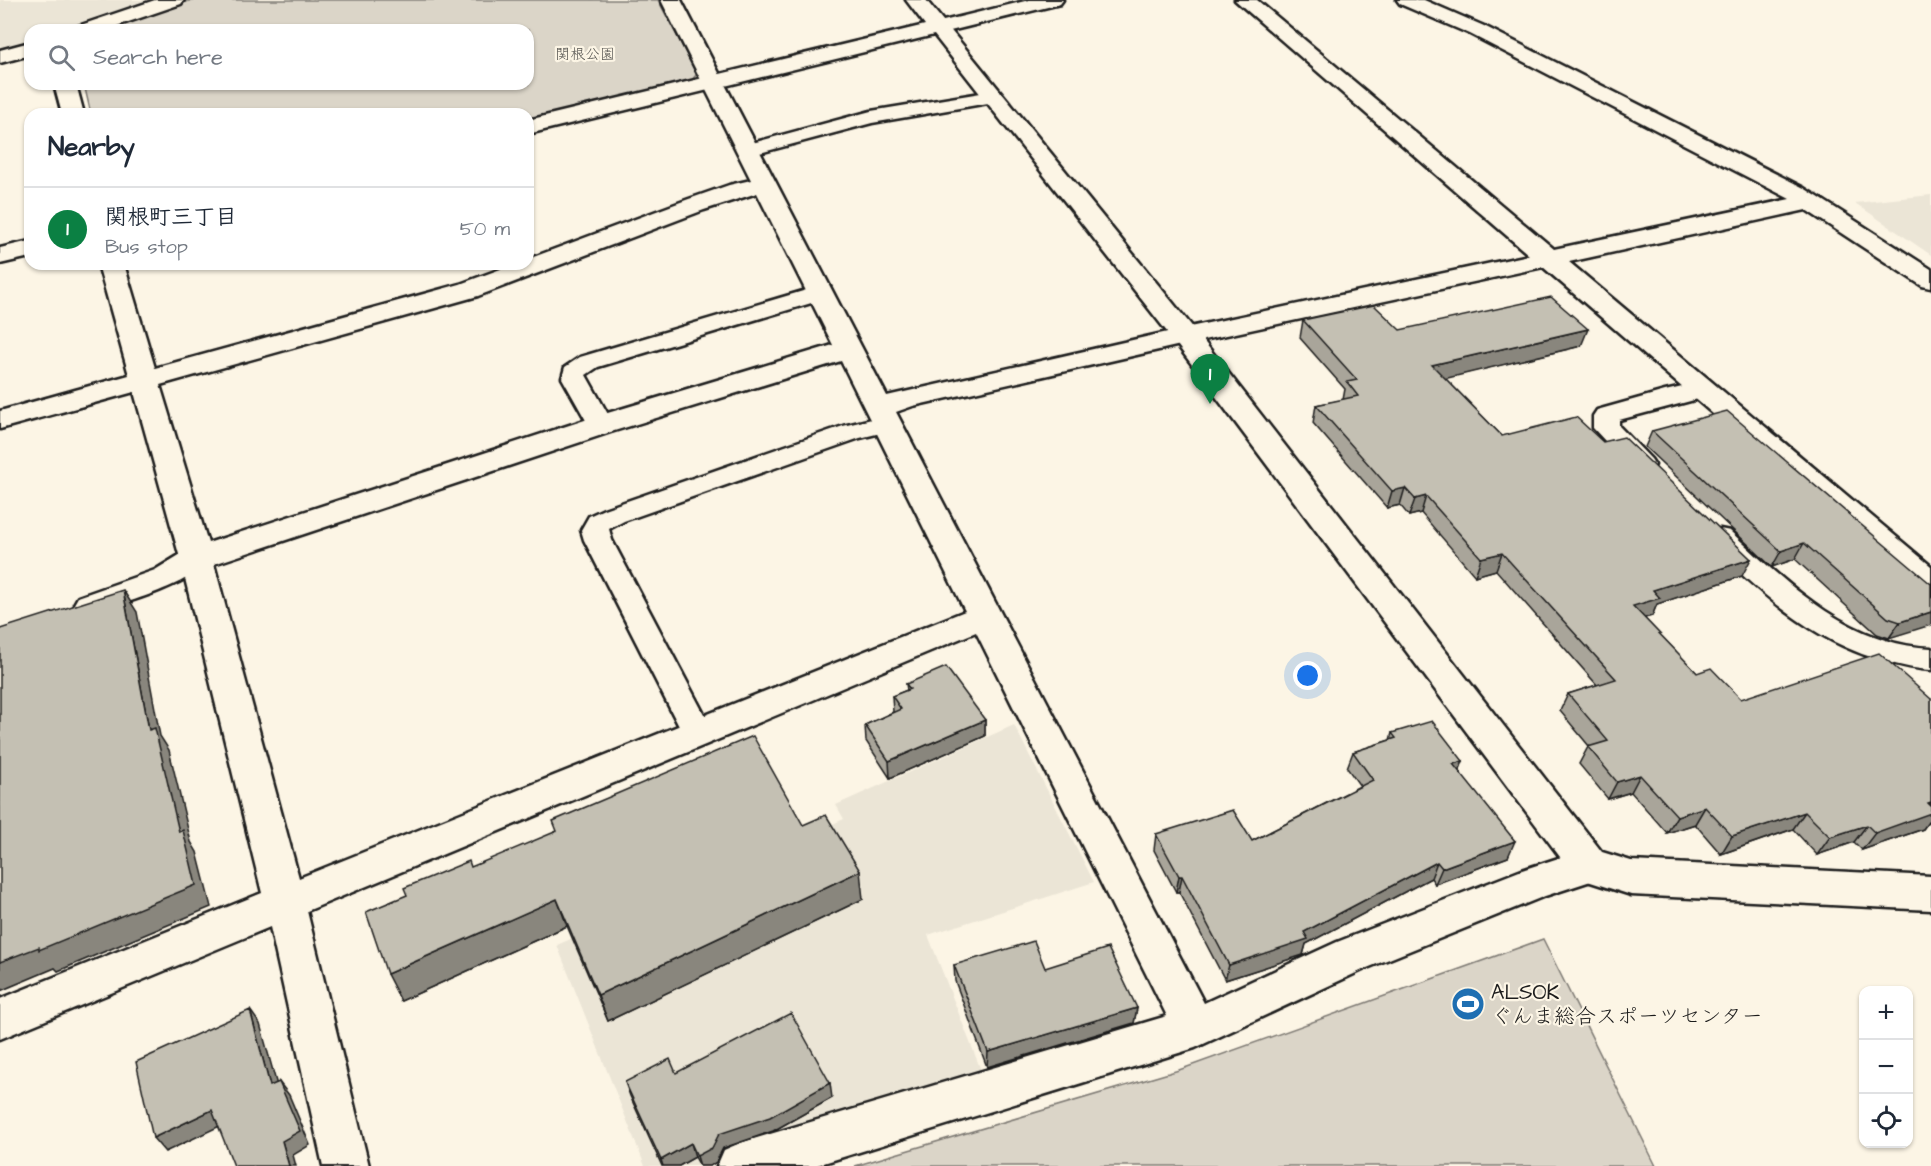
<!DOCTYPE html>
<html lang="en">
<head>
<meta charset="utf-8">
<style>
	body { margin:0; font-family:"Architects Daughter","Klee One",sans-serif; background:#f2f2f3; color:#1f2937 }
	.controls { position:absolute; right:18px; bottom:18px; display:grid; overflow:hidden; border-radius:12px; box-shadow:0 2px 4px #0004 }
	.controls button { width:54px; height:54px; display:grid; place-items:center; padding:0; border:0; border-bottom:2px solid #e0e1e3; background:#fff; color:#1f2937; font:30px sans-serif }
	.you { position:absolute; left:1308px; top:676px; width:21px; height:21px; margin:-15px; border:4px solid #fff; border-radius:50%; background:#1a73e8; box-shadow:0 0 0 9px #1a73e833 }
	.badge { display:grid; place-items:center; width:39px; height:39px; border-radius:50%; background:#0b8043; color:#fff; font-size:20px; font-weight:700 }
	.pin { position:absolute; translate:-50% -50px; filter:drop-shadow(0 2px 3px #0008) }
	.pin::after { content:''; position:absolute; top:32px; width:21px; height:18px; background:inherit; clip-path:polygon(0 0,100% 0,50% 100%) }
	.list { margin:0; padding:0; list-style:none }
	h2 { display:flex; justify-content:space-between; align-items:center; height:78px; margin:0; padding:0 24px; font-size:26px }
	h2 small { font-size:20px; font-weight:400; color:#747a83 }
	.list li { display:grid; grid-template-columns:39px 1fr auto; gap:18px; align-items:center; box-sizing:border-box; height:84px; padding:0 24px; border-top:2px solid #e0e1e3 }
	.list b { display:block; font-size:22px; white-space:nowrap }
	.list p { margin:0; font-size:20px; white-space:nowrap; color:#747a83 }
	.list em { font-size:20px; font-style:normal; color:#747a83 }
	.icon { flex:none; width:33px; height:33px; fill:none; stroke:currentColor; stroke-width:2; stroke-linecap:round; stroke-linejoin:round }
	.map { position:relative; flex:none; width:1931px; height:1166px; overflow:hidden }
	.search { position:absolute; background:#fff; box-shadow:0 2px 4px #0004; left:24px; top:24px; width:510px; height:66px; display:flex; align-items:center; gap:15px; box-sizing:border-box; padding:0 21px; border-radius:18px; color:#747a83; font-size:22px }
	.panel { position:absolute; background:#fff; box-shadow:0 2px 4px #0004; left:24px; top:108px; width:510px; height:162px; border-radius:18px }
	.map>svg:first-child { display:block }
	.built { fill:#ebe5d6 }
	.green { fill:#dbd5c8; stroke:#7c7872; stroke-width:1.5 }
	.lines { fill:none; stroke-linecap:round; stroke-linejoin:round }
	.lane-casing { stroke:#1c1c1c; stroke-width:5 }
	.street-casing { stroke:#1c1c1c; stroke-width:5 }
	.secondary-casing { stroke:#1c1c1c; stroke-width:5 }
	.lane { fill:#fcf5e5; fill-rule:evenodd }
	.street { fill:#fcf5e5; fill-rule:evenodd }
	.secondary { fill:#fcf5e5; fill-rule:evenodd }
	.wall { fill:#a9a59a; stroke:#1c1c1c; stroke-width:1.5 }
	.shaded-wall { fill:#89867d; stroke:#1c1c1c; stroke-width:1.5 }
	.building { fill:#c4c0b3; stroke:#1c1c1c; stroke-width:1.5 }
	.labels { text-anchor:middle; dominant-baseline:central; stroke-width:4.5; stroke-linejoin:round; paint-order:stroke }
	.far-park-label { font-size:15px; fill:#555450; stroke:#fcf5e5 }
	.near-poi-label { font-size:21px; fill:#1c1c1c; stroke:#fcf5e5; text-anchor:start }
</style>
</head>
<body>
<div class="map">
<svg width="1931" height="1166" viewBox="0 0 1931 1166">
	<rect width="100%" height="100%" fill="#fcf5e5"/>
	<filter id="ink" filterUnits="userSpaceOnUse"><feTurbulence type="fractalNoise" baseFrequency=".0167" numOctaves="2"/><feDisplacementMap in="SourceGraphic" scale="12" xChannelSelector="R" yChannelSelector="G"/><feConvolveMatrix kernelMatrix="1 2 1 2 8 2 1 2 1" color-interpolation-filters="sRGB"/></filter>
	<g filter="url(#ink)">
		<!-- built -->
		<g class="built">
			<path d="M0 0H149L58 30H30V39L0 48Z"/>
			<path d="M1931 195V255L1855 203Z"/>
			<path d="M1014 725 1094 882 928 935 986 1083 722 1166H645L557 945 844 819 836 805Z"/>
		</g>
		<!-- green -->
		<g class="green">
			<path d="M192 0H658L697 74 690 82 528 122V114H91L84 84H528V30H104Z"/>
			<path d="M1543 939 1656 1166H855L1179 1070Z"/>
		</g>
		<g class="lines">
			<!-- lane casing -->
			<g class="lane-casing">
				<g id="lane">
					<path d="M993 91 1000 93 1002 97 1000 101 872 123 748 156 741 154 738 150 741 146 871 111Z"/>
					<path d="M820 286 828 288 831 293 828 298 598 367 586 375 614 425 610 431 601 433 592 431 562 378 565 367 580 357Z"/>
					<path d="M1704 382 1713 385 1716 390 1713 395 1619 420V426L1651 459 1655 465 1651 471 1642 473 1633 471 1593 428V416L1597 410 1665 391Z"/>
					<path d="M888 415 897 417 901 423 897 429 860 438 624 521 609 529 612 540 714 733 709 742 698 745 687 742 584 540 581 530 589 516 604 509 843 426Z"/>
					<path d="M1720 529 1730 531C1786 583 1849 645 1931 648V670C1912 669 1895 664 1877 659 1809 638 1761 593 1710 545L1706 538 1710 531Z"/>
					<path d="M196 548 206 551 210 558C194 585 118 605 88 614L78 611 74 604 78 597 155 570 186 551Z"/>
				</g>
			</g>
			<!-- street casing -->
			<g class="street-casing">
				<g id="street">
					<path d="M155 0H184L181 4 105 30H75L78 26Z"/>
					<path d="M661 0H681L887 396 1185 328 1529 255 1235 0H1257L1554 249 1790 199 1470 34 1400 4 1397 0H1424L1484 26 1804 188 1931 269V288L1922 286 1806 210 1569 262 1931 566V596L1919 592 1543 267 1185 344 913 406 896 412 1204 1003 1337 942 1522 870 1589 848 1603 853 1609 865 1603 877 1545 896 1367 968 1195 1048 814 1166H717L724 1150 740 1143 1167 1016 976 632 307 911 369 1166H323L270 927 0 1039V999L262 893 180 558 134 392 0 429V411L129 375 98 264H124L155 368 460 284 514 264H528V259L686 200 729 185 751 180ZM757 193 833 345 591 418 208 543 160 385 478 296 704 210ZM841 361 965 611 299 878 214 564 611 432Z"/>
					<path d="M1029 0H1063L1060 4 938 34 931 32 928 28 931 24Z"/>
					<path d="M30 42V55L0 63V50Z"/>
					<path d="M54 84H76L84 114H62Z"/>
				</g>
			</g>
			<!-- secondary casing -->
			<g class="secondary-casing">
				<g id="secondary">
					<path d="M906 0H926L1195 330 1602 852 1631 861 1931 876V910L1631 895 1575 877 1175 342 934 35 528 134V120L925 25Z"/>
					<path d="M30 241V257L0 264V248Z"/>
				</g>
			</g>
			<!-- lane -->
			<use href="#lane" class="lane"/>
			<!-- street -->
			<use href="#street" class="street"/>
			<!-- secondary -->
			<use href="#secondary" class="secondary"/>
		</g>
		<!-- wall -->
		<g class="wall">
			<path d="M1303 320 1400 330 1581 346 1445 378 1502 436 1742 576 1657 604 1652 616 1644 618 1697 673 1741 699H1931V818L1923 829 1862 850 1854 842 1817 855 1793 829 1721 854 1695 824 1667 833 1631 792 1608 799 1579 764 1588 747 1589 746 1560 711 1568 694 1597 685 1496 570 1475 576 1421 513 1409 516 1400 505 1387 508 1313 423 1316 405 1343 400 1345 389 1300 338Z"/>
			<path d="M1652 431 1931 584 1889 638 1877 634 1795 559 1772 567 1645 447Z"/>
			<path d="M906 684 985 720V736L890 778 866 741 865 725 893 712 892 696 907 690Z"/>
			<path d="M1392 733 1463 761 1459 771 1508 857 1435 884 1431 878 1306 944 1303 955 1225 980 1179 892H1176L1154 850 1156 834 1252 841 1360 786 1347 768 1353 752 1390 740Z"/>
			<path d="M803 825 863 899 608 1021 567 926 401 1001 471 867Z"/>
			<path d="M954 965 1045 968 1137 1008 1134 1023 987 1067 955 981Z"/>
			<path d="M676 1073 832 1098 773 1131 723 1148 716 1162 710 1166H700L695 1157 679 1166H662L630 1096 625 1082Z"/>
		</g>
		<!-- shaded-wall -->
		<g class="shaded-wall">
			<path d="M1588 329 1581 346 1427 383 1432 365Z"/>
			<path d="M1405 488 1400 505 1387 508 1392 491Z"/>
			<path d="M1426 496 1421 513 1409 516 1415 499Z"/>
			<path d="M1804 543 1795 559 1772 567 1781 551Z"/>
			<path d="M1502 553 1496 570 1475 576 1481 558Z"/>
			<path d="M1751 559 1742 576 1657 604 1652 616 1624 624 1633 606 1653 590Z"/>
			<path d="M123 590 137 612 160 736 169 750 191 842 197 852 211 907 58 971 55 968 0 991V962L179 832 149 730Z"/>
			<path d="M1931 612V625L1889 638 1900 622Z"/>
			<path d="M985 720V736L890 778 889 761Z"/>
			<path d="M1463 761 1457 777 1453 764Z"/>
			<path d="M1640 775 1631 792 1608 799 1617 782Z"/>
			<path d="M1931 802V818L1923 829 1862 850 1875 833Z"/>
			<path d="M1705 807 1695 824 1667 833 1677 816Z"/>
			<path d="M1805 812 1793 829 1721 854 1732 836Z"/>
			<path d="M1867 825 1854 842 1817 855 1830 837Z"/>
			<path d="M1515 841 1508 857 1435 884 1442 868Z"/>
			<path d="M1437 862 1431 878 1306 944 1303 955 1225 980 1229 965 1304 932Z"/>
			<path d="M860 871 863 899 608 1021 598 995Z"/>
			<path d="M1179 876H1182L1179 892H1176Z"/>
			<path d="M557 899 567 926 401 1001 387 974Z"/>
			<path d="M1137 1008 1134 1023 987 1067 988 1052Z"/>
			<path d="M250 1010 260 1024 281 1100 270 1086Z"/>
			<path d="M279 1082 289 1095 310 1145 293 1155 296 1166H289L282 1141Z"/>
			<path d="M830 1083 832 1098 773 1131 723 1148 716 1162 710 1166H700L697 1156 719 1134Z"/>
			<path d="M212 1110 224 1124 165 1152 153 1138Z"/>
			<path d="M691 1143 695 1157 679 1166H663L661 1160Z"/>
		</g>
		<!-- building -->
		<g class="building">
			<path d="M1551 297 1588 329 1432 365 1502 436 1576 417 1603 442 1624 437 1751 559 1653 590 1660 598 1633 606 1697 673 1711 668 1741 699 1879 653 1931 699V802L1928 803 1931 806V813L1875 833 1867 825 1830 837 1805 812 1732 836 1705 807 1677 816 1640 775 1617 782 1588 747 1608 741 1568 694 1616 679 1502 553 1481 558 1426 496 1415 499 1405 488 1392 491 1316 405 1358 396 1347 382 1357 380 1303 320 1374 305 1400 330Z"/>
			<path d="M1727 411 1931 584V612L1900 622 1888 618 1804 543 1781 551 1652 431Z"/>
			<path d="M123 590 149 730 155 728 179 832 183 830 196 885 39 950V947L0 962V629Z"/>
			<path d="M946 667 985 720 889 761 865 725 901 709 892 696 910 689 906 684Z"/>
			<path d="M1432 721 1463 761 1453 764 1515 841 1442 868 1437 862 1304 932 1308 939 1229 965 1182 876H1179L1156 834 1233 810 1252 841 1373 780 1353 752 1396 738 1392 733Z"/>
			<path d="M753 736 803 825 826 815 860 871 598 995 557 899 387 974 366 912 407 895 404 888 469 861 471 867 557 831 553 821Z"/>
			<path d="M1034 941 1045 968 1108 948 1137 1008 988 1052 954 965Z"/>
			<path d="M250 1010 270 1086 279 1082 300 1131 282 1141 289 1166H234L212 1110 153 1138 136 1062Z"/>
			<path d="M791 1013 830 1083 770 1117 719 1134 712 1148 697 1156 691 1143 661 1160 625 1082 670 1059 676 1073Z"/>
		</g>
	</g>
	<!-- icons -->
	<defs>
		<g id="stadium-disc" transform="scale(1.725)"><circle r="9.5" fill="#1f6fb2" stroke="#fcf5e5"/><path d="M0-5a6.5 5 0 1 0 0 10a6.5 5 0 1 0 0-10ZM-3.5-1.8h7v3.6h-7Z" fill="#fff"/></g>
	</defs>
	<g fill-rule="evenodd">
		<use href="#stadium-disc" x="1468" y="1004"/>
	</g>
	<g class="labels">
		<!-- far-park labels -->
		<g class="far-park-label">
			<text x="585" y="54">関根公園</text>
		</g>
		<!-- near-poi labels -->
		<g class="near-poi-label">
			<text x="1491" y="992">ALSOK<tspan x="1491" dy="24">ぐんま総合スポーツセンター</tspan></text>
		</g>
	</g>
</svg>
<div class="controls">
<button>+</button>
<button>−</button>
<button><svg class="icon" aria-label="locate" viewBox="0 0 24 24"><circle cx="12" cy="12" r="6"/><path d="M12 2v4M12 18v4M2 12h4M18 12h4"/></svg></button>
</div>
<div class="you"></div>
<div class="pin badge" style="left:1210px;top:404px">1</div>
<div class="search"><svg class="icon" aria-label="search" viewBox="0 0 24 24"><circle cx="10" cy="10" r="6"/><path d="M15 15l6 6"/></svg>Search here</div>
<section class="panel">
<h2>Nearby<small></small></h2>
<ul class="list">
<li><span class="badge">1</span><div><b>関根町三丁目</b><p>Bus stop</p></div><em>50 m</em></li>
</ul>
</section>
</div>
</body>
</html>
